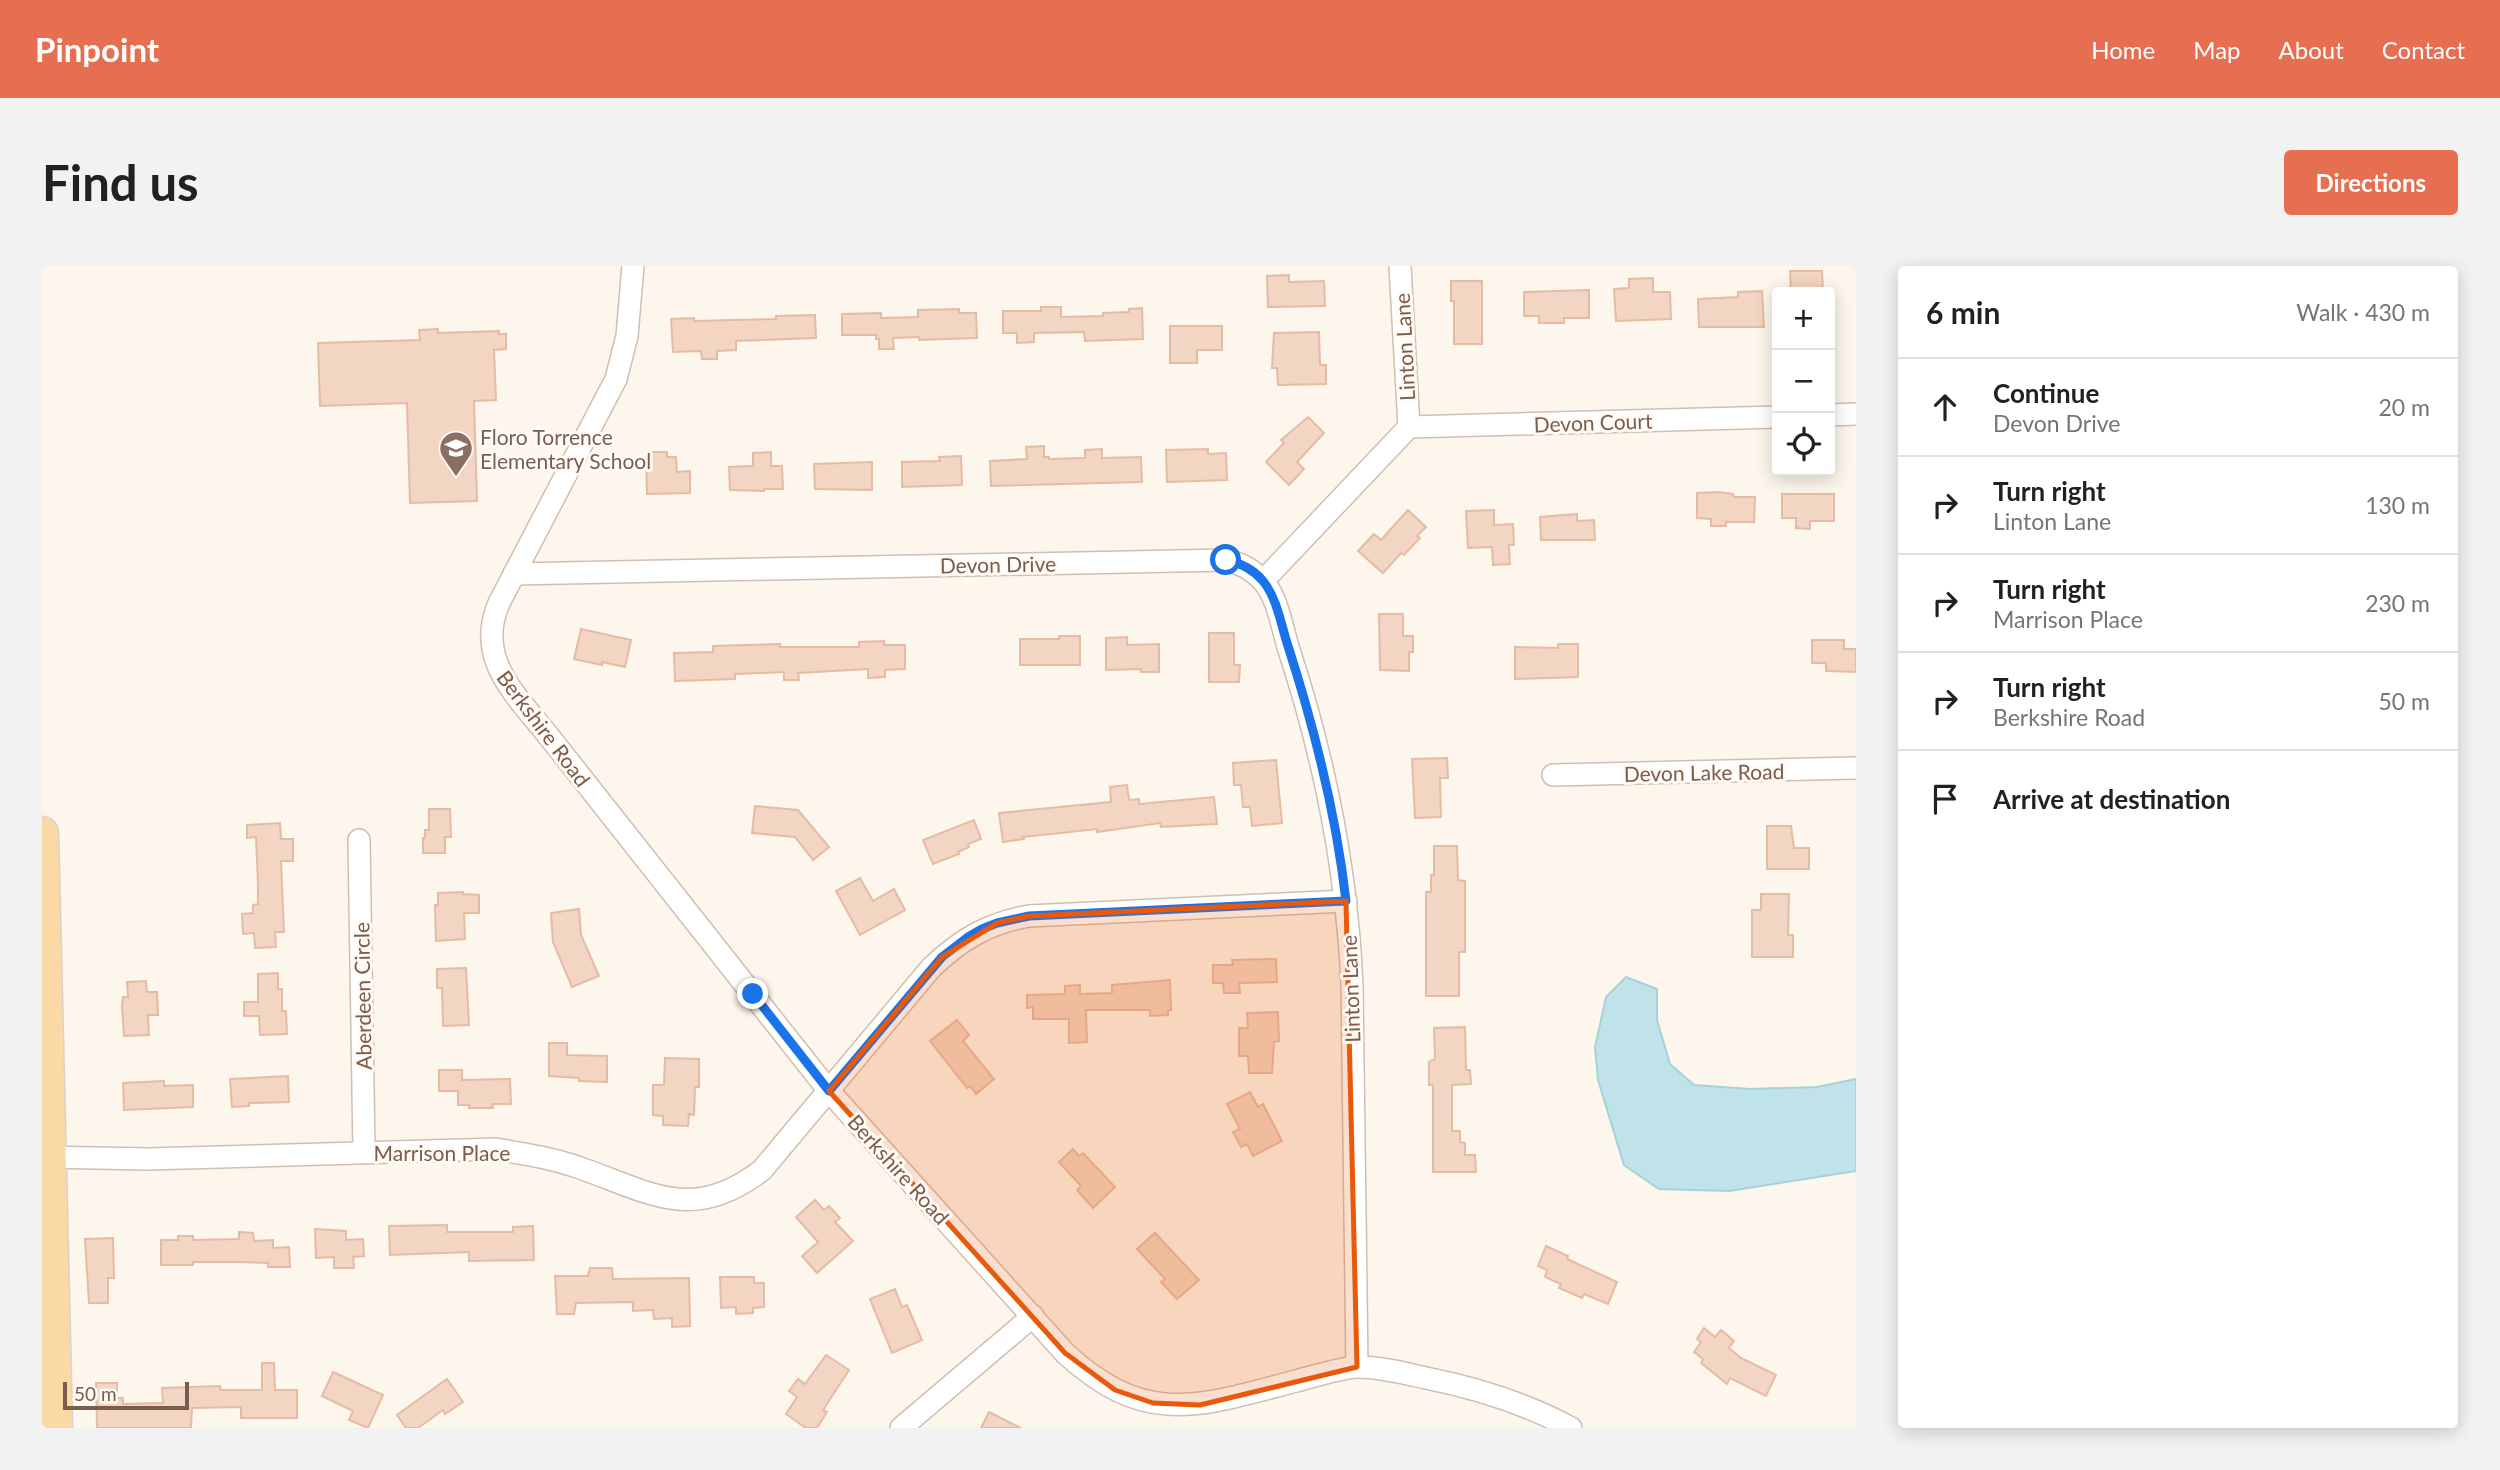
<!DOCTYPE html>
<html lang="en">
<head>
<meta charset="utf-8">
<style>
	body { margin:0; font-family:Lato,sans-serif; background:#f2f2f2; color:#202124 }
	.controls { position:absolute; right:21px; top:21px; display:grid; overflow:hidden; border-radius:7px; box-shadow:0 4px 18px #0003 }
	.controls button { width:63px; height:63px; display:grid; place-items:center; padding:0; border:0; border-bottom:2px solid #e0e0e0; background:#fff; color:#202124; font:35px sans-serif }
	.scale { position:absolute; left:21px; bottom:18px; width:126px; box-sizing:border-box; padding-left:7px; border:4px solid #7a5c4d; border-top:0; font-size:19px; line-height:24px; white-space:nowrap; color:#7a5c4d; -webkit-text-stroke:5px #fffaf3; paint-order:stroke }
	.stop { position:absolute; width:21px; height:21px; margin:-16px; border:5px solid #1a73e8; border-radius:50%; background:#fff }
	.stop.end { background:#1a73e8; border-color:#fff; box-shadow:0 2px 7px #0008 }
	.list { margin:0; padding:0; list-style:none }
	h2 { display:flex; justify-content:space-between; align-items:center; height:91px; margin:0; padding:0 28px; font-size:30px }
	h2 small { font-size:23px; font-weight:400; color:#757577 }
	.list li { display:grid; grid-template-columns:46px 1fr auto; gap:21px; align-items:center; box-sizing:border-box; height:98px; padding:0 28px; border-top:2px solid #e0e0e0 }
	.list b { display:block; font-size:26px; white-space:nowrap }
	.list p { margin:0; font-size:23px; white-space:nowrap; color:#757577 }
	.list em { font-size:23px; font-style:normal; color:#757577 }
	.icon { flex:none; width:38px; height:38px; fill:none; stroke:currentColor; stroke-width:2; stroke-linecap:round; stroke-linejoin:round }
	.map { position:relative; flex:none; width:1814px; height:1162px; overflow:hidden; border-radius:7px }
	header { display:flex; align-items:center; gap:42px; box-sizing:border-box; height:98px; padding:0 35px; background:#e76f51; color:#fff }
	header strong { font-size:33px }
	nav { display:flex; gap:38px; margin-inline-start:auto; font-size:24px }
	.intro { display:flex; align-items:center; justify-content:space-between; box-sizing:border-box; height:168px; padding:0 42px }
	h1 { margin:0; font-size:49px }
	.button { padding:18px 32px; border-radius:7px; background:#e76f51; color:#fff; font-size:24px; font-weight:700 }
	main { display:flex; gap:42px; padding:0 42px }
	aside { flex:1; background:#fff; border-radius:7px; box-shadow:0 4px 18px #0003 }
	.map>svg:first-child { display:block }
	.water { fill:#bfe3e8; stroke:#a5d3da; stroke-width:2 }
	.building { fill:#f3d5c3; stroke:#e6bba3; stroke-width:2 }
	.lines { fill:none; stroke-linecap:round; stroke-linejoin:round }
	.street-casing { stroke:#d1beb0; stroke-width:24 }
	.primary-casing { stroke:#dad1cd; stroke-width:35 }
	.street { stroke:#fff; stroke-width:21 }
	.primary { stroke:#fbd9a5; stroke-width:32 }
	.route { stroke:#1a73e8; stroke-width:9 }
	.marked { fill:#e8590c; fill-opacity:0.2; stroke:#e8590c; stroke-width:5; stroke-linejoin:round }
	.labels { text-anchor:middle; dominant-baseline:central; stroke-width:6; stroke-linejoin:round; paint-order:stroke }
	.street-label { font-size:21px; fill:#7a5c4d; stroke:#fffaf3 }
	.education-label { font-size:21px; fill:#785e54; stroke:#fffaf3; text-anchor:start }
</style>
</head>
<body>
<header>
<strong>Pinpoint</strong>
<nav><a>Home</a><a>Map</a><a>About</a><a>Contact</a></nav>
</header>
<div class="intro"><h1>Find us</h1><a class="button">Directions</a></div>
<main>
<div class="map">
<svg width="1814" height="1162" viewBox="0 0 1814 1162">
	<rect width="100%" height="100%" fill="#fdf6ec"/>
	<!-- water -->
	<path class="water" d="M1584 711 1615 723V754L1628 798 1652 819 1708 823 1775 821 1814 813V905L1687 925 1651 924 1617 923 1582 899 1556 814 1553 781 1564 731Z"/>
	<!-- building -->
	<g class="building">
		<path d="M1748 5H1780L1781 26H1749Z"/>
		<path d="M1247 9V16L1282 15 1283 40 1226 41 1225 10Z"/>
		<path d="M1611 12V26H1628L1629 53 1574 55 1572 23 1587 22V13Z"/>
		<path d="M1409 15H1440V78H1412V35H1409Z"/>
		<path d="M1547 24V52H1522V57H1497V50H1482V26Z"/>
		<path d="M1720 25 1722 61H1657L1656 33 1696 31V26Z"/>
		<path d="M999 41H1019V51L1061 50V47L1087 46V43L1100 42 1101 73 1043 75 1042 66 992 67V76L975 77V67H961V45H999Z"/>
		<path d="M917 43V47H934L935 72 877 74V71L851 72 852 83H837V73H834V69H800V48L839 47V52L876 51V44Z"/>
		<path d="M773 49 774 72 694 75V84L675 85V93H660L659 85 631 86 629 53 652 52V55L734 53V50Z"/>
		<path d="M1128 60H1180V84H1155V97H1128Z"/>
		<path d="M396 63V67L457 65V68H464V83L452 84 454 134 432 135 435 235 368 237 365 137 278 140 276 77 378 74 377 64Z"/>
		<path d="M1277 66 1278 99H1284V118L1236 119 1235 102H1230L1232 67Z"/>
		<path d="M1266 151 1282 167 1255 196 1262 203 1247 219 1224 196 1242 177 1239 174Z"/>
		<path d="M1002 180V191H1007V193L1043 192V184L1060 183V192L1099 191 1100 216 949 220 948 195 985 193 984 181Z"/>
		<path d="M1166 183V188L1184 187 1185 214 1125 216 1124 184Z"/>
		<path d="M604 186H625V191H634L635 206 648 205V227L605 228Z"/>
		<path d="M729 186V200H740L741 223H722V225L688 224 687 201 711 200V187Z"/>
		<path d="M919 190 920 219 860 221V196L898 195 897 191Z"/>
		<path d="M830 196V224L773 223 772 198Z"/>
		<path d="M1676 226 1691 228 1692 231H1713L1712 256H1684V260H1669V253L1655 252V227Z"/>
		<path d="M1740 228H1792V255H1768V263L1754 262V252H1740Z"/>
		<path d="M1366 244 1384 261 1375 270 1378 272 1362 289 1359 287 1341 307 1316 285 1332 268 1339 274Z"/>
		<path d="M1452 244V259L1471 258 1472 279H1467L1468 298 1451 299 1450 281 1426 282 1424 245Z"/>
		<path d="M1535 248V255L1552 254 1553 274H1499L1498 251Z"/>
		<path d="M1337 348H1361V370H1371V386H1367V405L1338 404Z"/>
		<path d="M539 363 589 374 583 401 560 396V399L532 393Z"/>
		<path d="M1167 367H1192V399H1198L1197 416H1167Z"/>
		<path d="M1017 370H1038V399H978V373H1017Z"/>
		<path d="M1085 371V379L1117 378V406H1099V403L1064 404V372Z"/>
		<path d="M1770 374H1802V383H1814V406L1784 405V397H1770Z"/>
		<path d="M842 375V379H863V403L843 404V411L826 412V403L756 407 757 414H742V406L693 408V413L633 415 632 387 671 386V380L738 378V381H817V376Z"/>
		<path d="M1516 378H1536V411L1473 413V381L1516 382Z"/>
		<path d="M1405 492 1406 512H1398L1399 551 1373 552 1370 493Z"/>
		<path d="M1234 494 1240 557 1210 560 1208 541H1201L1199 519H1192L1191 497Z"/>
		<path d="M1085 519 1087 534 1097 533V538L1172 531 1175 558 1119 561 1118 557 1055 566V563L981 571 982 573 961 576 957 547 1069 536 1068 521Z"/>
		<path d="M713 540 756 544 787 581 771 594 753 571 710 567Z"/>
		<path d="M387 543H408L409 571H403V587H381V572H383V564H387Z"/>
		<path d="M932 554 939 573 926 578 927 581 916 586 917 588 891 598 881 574Z"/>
		<path d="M238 557 239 573H251V595H239L242 666H233L234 681 213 682 212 667 201 668 200 648 211 647V639L216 638V618L214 571 205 572V559Z"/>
		<path d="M1725 560H1749L1752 582H1767V603H1725Z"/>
		<path d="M1392 580H1415L1416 614 1423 615V686H1417V730H1384V626H1389V609H1392Z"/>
		<path d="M818 612 831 635 852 623 863 644 818 669 794 625Z"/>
		<path d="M421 626V628L437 629V647H422L423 673 394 675 393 639H396V627Z"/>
		<path d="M1719 628H1747L1746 669H1751V691H1710V644H1719Z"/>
		<path d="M537 643 539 669 557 710 530 721 511 676 509 647Z"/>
		<path d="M1234 693 1235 716 1197 717 1198 727H1182L1181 717H1171V699H1191L1190 694Z"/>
		<path d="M424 702 427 759 401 760 400 722H395V703Z"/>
		<path d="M236 707V723H240V745H244L245 768 218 769 217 750H202V736H216V708Z"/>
		<path d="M1128 714 1129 744H1126V749L1108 750V744H1044L1045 776 1027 777V753H991V741L985 742V729L1023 728V720L1038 719V728L1070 727V719Z"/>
		<path d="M104 715 105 726H115L116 749H106L107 769 82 770 80 740 81 731H86L85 716Z"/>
		<path d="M1236 746 1237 775 1232 776 1230 807H1207L1206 790H1197V762H1206L1205 747Z"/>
		<path d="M915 754 927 769 921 775 952 813 934 828 928 820 925 822 888 775Z"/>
		<path d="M1423 761 1424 804H1428L1429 818 1410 819V865H1418V876L1423 877V889H1433L1434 906H1391V819H1387V796L1393 793 1392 762Z"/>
		<path d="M507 777H525V789L565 790V816L537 815V812L507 810Z"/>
		<path d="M623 792 657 793V821H653L652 849 647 848 646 860 621 859V850L611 849V819H622Z"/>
		<path d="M397 804H420V814L468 813 469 838H450L451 842H427V839H416V825H397Z"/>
		<path d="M246 810 247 836 207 837V840L190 841 188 813Z"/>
		<path d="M122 815V820L151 819V841L82 844 81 817Z"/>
		<path d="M1208 826 1216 841 1221 838 1240 875 1211 890 1205 878 1199 881 1191 866 1198 863 1185 838Z"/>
		<path d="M1031 883 1037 890 1041 887 1073 921 1051 942 1035 924 1039 920 1017 896Z"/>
		<path d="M773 934 782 944 787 940 798 952 793 956 811 975 775 1007 760 990 776 976 754 951Z"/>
		<path d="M405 959V966H471V961L491 960 492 994 427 995V986L348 989 347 960Z"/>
		<path d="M273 963 304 965V974L321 973 322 990 311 991 312 1002H292V991L274 992Z"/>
		<path d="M197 966 211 967 212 975 231 974V982L247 981 248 1001H226V997L198 996H151V999H119V974H136V970H151V974L197 973Z"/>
		<path d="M1113 967 1157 1014 1135 1033 1119 1016 1123 1013 1095 983Z"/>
		<path d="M71 972 72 1012H66V1037H47L43 973Z"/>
		<path d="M1504 980 1526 990 1525 993 1575 1016 1566 1038 1542 1028 1540 1032 1517 1022 1519 1018 1503 1011 1505 1004 1496 1000Z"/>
		<path d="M548 1002H570L571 1013 647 1012 648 1060 630 1061V1052L612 1053 611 1044 591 1045V1036L534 1037 532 1048H515L513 1010H546Z"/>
		<path d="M678 1011H712V1017H722V1041L711 1042V1047L694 1048V1041L679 1042Z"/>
		<path d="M853 1023 860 1041 865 1039 880 1074 850 1087 828 1033Z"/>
		<path d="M1662 1062 1673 1071 1679 1064 1692 1075 1687 1082 1699 1092 1734 1109 1724 1130 1688 1112 1685 1118 1659 1097 1661 1093 1652 1086 1659 1076 1655 1073Z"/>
		<path d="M784 1089 807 1104 781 1144 785 1146 775 1162H764L744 1148 755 1131 747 1125 756 1113 763 1118Z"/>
		<path d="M220 1097H232L233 1124H255V1152H199V1141L150 1142 149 1162H55L54 1117H75V1132H81V1138L121 1137 120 1122 178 1120V1124H220Z"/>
		<path d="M291 1106 341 1129 326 1162 307 1154 311 1145 280 1130Z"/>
		<path d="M405 1113 421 1136 403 1148 401 1144 376 1162H364L355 1149Z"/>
		<path d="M947 1146 979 1162H939Z"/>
	</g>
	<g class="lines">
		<!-- street casing -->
		<g class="street-casing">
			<g id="street">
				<path d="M591 0 585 70 574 113 457 337C433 392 473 428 505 468L787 825 1023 1087C1104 1162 1158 1140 1254 1115 1270 1111 1301 1101 1316 1101 1338 1101 1362 1107 1384 1112 1434 1122 1483 1137 1529 1162"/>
				<path d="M1358 0 1367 161"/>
				<path d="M1788 149 1814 148"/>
				<path d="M1367 161 1735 151"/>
				<path d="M472 308 1184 294C1198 297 1211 304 1221 315 1236 332 1240 362 1247 384 1283 494 1305 604 1310 719L1315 1101"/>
				<path d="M1221 315 1367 161"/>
				<path d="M1511 509 1814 502"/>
				<path d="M317 574 322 886"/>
				<path d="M0 891 106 893 454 883C483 888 510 892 538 902 608 926 650 958 720 904L889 702C918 674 946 657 987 650L1304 635"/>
				<path d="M859 1162 991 1050"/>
			</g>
		</g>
		<!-- primary casing -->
		<g class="primary-casing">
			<path id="primary" d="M0 567 14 1162"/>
		</g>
		<!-- street -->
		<use href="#street" class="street"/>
		<!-- primary -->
		<use href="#primary" class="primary"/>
	</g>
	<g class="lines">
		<!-- route -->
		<path class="route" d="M711 728 787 825 900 691 926 671 940 663 955 657 987 650 1304 635C1294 547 1273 464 1246 380 1239 359 1235 332 1221 315 1212 304 1198 297 1184 294"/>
	</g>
	<!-- marked area -->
	<path class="marked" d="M1304 635 1315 1101 1158 1139 1111 1137 1073 1124 1023 1087 787 825 900 691 955 657 987 650Z"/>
	<!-- icons -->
	<defs>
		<g id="school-pin" transform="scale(1.75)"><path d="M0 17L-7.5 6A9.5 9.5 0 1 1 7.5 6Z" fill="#8d6e63" stroke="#fffaf3"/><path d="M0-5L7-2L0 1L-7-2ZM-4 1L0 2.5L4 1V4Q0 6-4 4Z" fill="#fff"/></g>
	</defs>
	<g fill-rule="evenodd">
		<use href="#school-pin" x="414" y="182"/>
	</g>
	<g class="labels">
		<!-- street labels -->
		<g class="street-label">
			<text transform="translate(1362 81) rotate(-93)">Linton Lane</text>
			<text transform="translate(1551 156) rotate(-2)">Devon Court</text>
			<text transform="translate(956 298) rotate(-1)">Devon Drive</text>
			<text transform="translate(502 462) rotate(53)">Berkshire Road</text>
			<text transform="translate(1662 506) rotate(-1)">Devon Lake Road</text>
			<text transform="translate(1308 723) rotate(-92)">Linton Lane</text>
			<text transform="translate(320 730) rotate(-91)">Aberdeen Circle</text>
			<text x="400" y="886">Marrison Place</text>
			<text transform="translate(857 903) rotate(48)">Berkshire Road</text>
		</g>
		<!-- education labels -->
		<g class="education-label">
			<text x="438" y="170">Floro Torrence<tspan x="438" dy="24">Elementary School</tspan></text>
		</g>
	</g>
</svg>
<div class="controls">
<button>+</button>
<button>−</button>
<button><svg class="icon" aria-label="locate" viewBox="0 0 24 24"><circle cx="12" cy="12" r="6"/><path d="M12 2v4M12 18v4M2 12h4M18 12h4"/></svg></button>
</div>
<div class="scale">50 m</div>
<div class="stop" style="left:1184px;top:294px"></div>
<div class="stop end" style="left:711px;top:728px"></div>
</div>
<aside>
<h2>6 min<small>Walk · 430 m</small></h2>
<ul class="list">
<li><svg class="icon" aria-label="ahead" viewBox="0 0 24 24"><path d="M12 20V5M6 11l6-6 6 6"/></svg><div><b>Continue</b><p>Devon Drive</p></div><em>20 m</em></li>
<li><svg class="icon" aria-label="right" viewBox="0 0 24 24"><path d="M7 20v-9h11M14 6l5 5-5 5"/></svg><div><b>Turn right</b><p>Linton Lane</p></div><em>130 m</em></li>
<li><svg class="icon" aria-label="right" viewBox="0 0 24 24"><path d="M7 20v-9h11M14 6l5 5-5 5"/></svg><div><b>Turn right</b><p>Marrison Place</p></div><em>230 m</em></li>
<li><svg class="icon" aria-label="right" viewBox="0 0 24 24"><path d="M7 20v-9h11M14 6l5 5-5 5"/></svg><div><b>Turn right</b><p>Berkshire Road</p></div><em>50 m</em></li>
<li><svg class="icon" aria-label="arrive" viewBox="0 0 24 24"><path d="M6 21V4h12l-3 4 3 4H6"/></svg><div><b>Arrive at destination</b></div></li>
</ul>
</aside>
</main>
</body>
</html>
